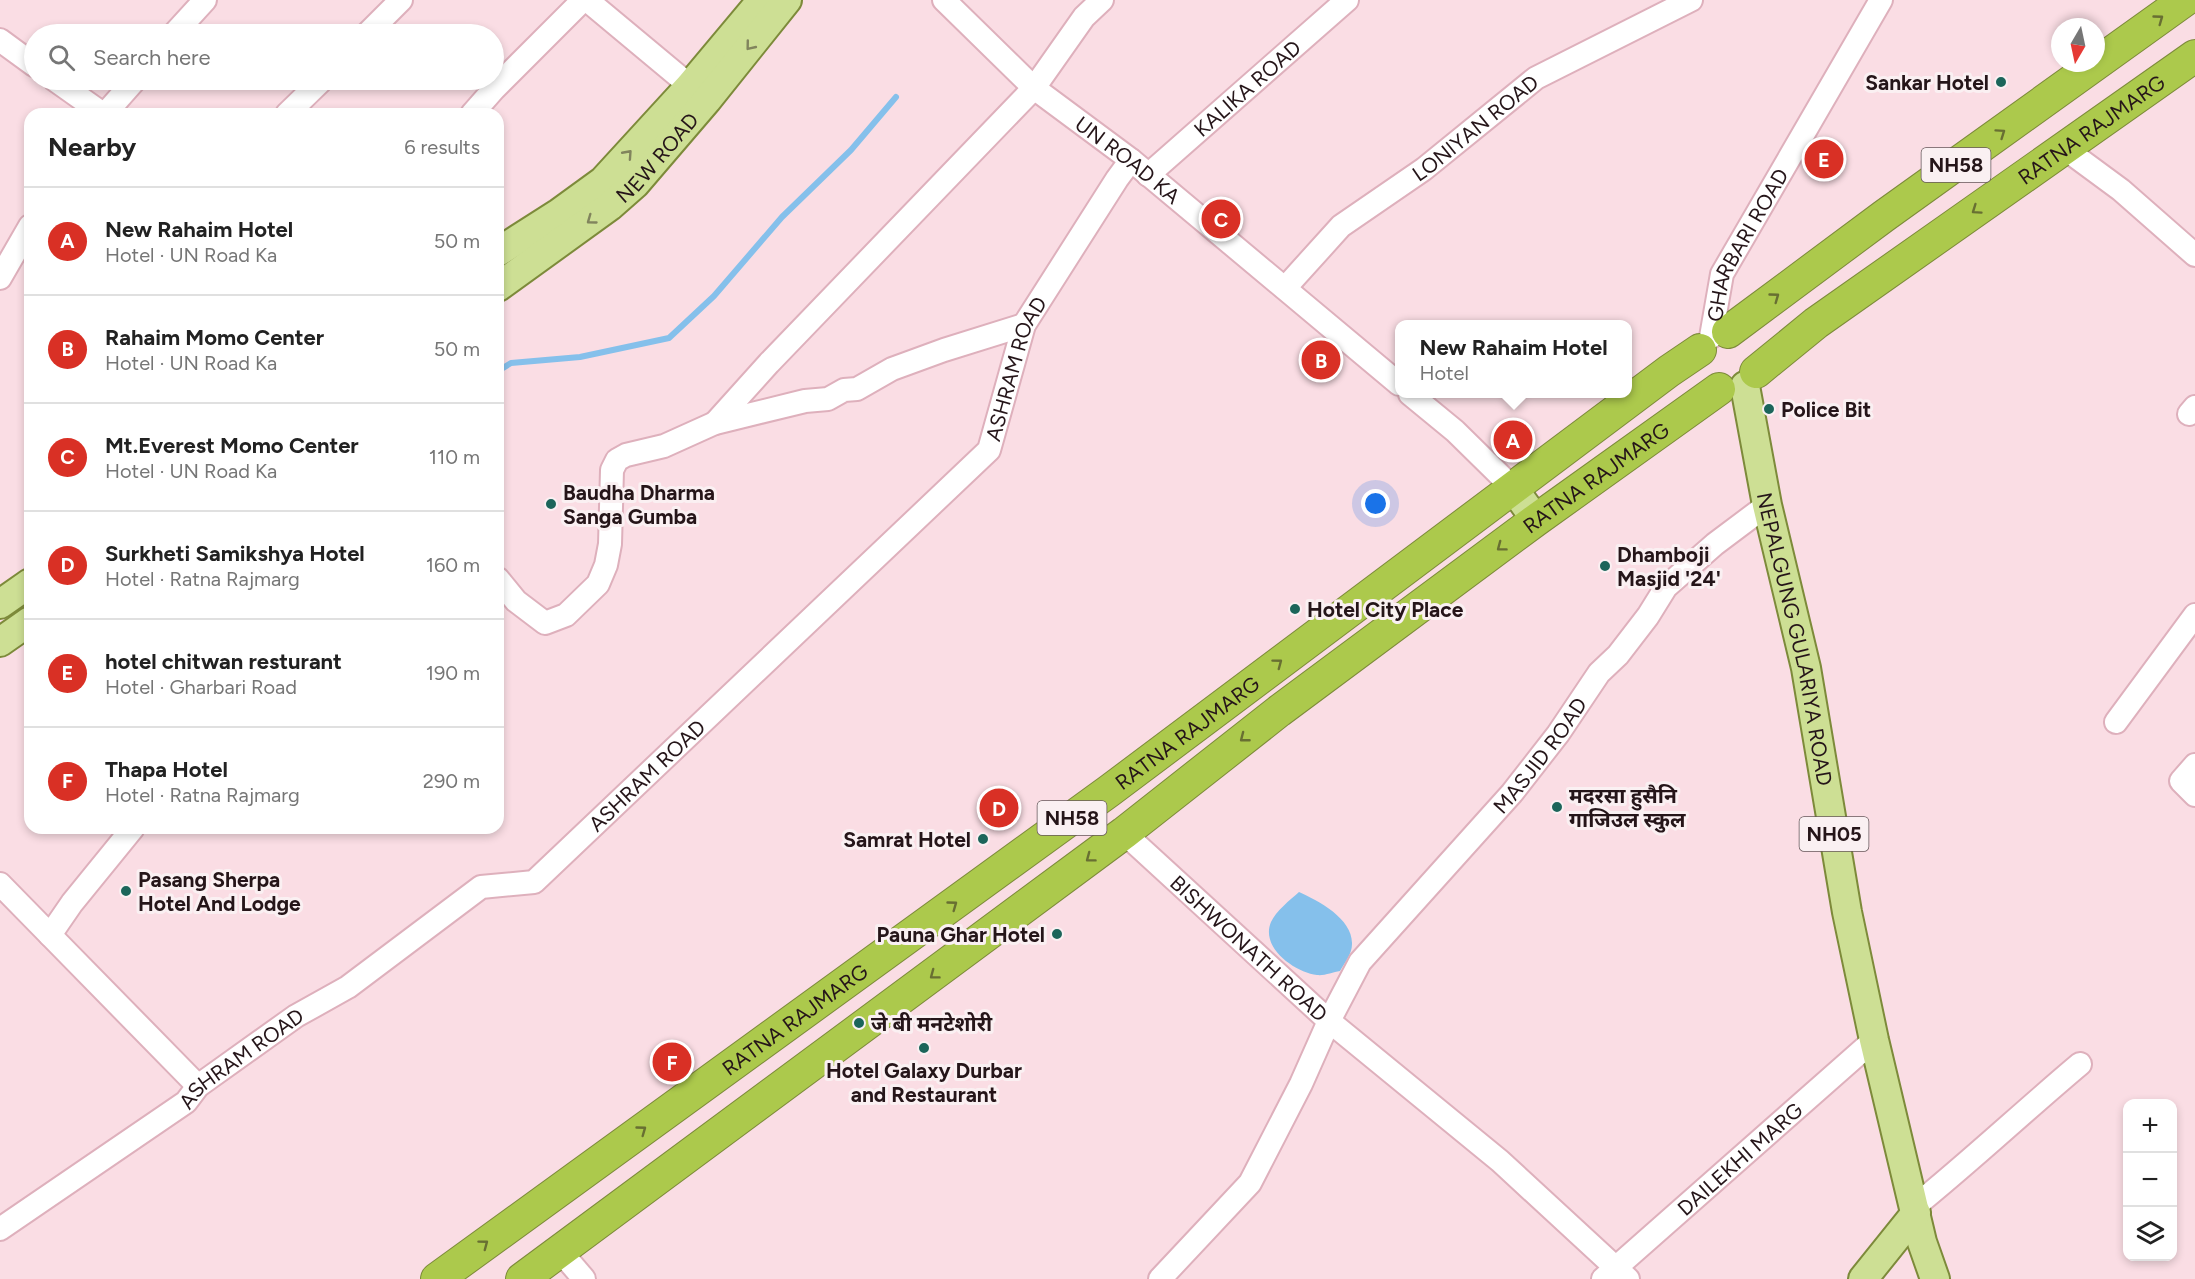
<!DOCTYPE html>
<html lang="en">
<head>
<meta charset="utf-8">
<style>
	body { margin:0; font-family:Figtree,"Noto Sans Devanagari",sans-serif; background:#f2f2f2; color:#222 }
	.controls { position:absolute; right:18px; bottom:18px; display:grid; overflow:hidden; border-radius:12px; box-shadow:0 3px 9px #0003 }
	.controls button { width:54px; height:54px; display:grid; place-items:center; padding:0; border:0; border-bottom:2px solid #e0e0e0; background:#fff; color:#222; font:30px sans-serif }
	.compass { position:absolute; left:2051px; top:18px; width:54px; height:54px; border-radius:50%; background:#fff; box-shadow:0 3px 9px #0003; rotate:189deg }
	.you { position:absolute; left:1376px; top:504px; width:21px; height:21px; margin:-15px; border:4px solid #fff; border-radius:50%; background:#1a73e8; box-shadow:0 0 0 9px #1a73e833 }
	.badge { display:grid; place-items:center; width:39px; height:39px; border-radius:50%; background:#d93025; color:#fff; font-size:20px; font-weight:700 }
	.pin { position:absolute; translate:-50% -50%; border:3px solid #fff; box-shadow:0 2px 6px #0006 }
	.popup { position:absolute; left:1395px; top:320px; width:237px; height:78px; box-sizing:border-box; display:grid; place-content:center; border-radius:12px; background:#fff; filter:drop-shadow(0 2px 4px #0005); font-size:20px; white-space:nowrap; color:#767676 }
	.popup b { font-size:22px; color:#222 }
	.popup::after { content:''; position:absolute; left:50%; top:100%; margin-left:-12px; border:12px solid transparent; border-top-color:#fff }
	.list { margin:0; padding:0; list-style:none }
	h2 { display:flex; justify-content:space-between; align-items:center; height:78px; margin:0; padding:0 24px; font-size:26px }
	h2 small { font-size:20px; font-weight:400; color:#767676 }
	.list li { display:grid; grid-template-columns:39px 1fr auto; gap:18px; align-items:center; box-sizing:border-box; height:108px; padding:0 24px; border-top:2px solid #e0e0e0 }
	.list b { display:block; font-size:22px; white-space:nowrap }
	.list p { margin:0; font-size:20px; white-space:nowrap; color:#767676 }
	.list em { font-size:20px; font-style:normal; color:#767676 }
	.icon { flex:none; width:33px; height:33px; fill:none; stroke:currentColor; stroke-width:2; stroke-linecap:round; stroke-linejoin:round }
	.map { position:relative; flex:none; width:2195px; height:1279px; overflow:hidden }
	.search { position:absolute; background:#fff; box-shadow:0 3px 9px #0003; left:24px; top:24px; width:480px; height:66px; display:flex; align-items:center; gap:15px; box-sizing:border-box; padding:0 21px; border-radius:33px; color:#767676; font-size:22px }
	.panel { position:absolute; background:#fff; box-shadow:0 3px 9px #0003; left:24px; top:108px; width:480px; height:726px; border-radius:18px }
	.map>svg:first-child { display:block }
	.water { fill:#85c0eb }
	.lines { fill:none; stroke-linecap:round; stroke-linejoin:round }
	.stream { stroke:#85c0eb; stroke-width:6 }
	.minor-casing { stroke:#deb0bc; stroke-width:26 }
	.major-casing { stroke:#7d8a3a; stroke-width:32 }
	.highway-casing { stroke:#7d8a3a; stroke-width:34 }
	.minor { stroke:#fff; stroke-width:22 }
	.major { stroke:#cddf94; stroke-width:28 }
	.highway { stroke:#acc94c; stroke-width:32 }
	.oneway { stroke:#686f32 }
	.oneway2 { stroke:#81845d }
	.poi-dot { fill:#1c655a; stroke:#faf0f2; stroke-width:2 }
	.labels { text-anchor:middle; dominant-baseline:central; stroke-width:6; stroke-linejoin:round; paint-order:stroke }
	.shield { fill:#faf0f2; stroke:#65575a; stroke-width:1.5 }
	.shield-label { font-size:20px; font-weight:bold; fill:#251519 }
	.poi-label { font-size:21px; font-weight:bold; fill:#251519; stroke:#faf0f2; text-anchor:start }
	.street-label { font-size:21px; fill:#251519; stroke:#faf0f2 }
</style>
</head>
<body>
<div class="map">
<svg width="2195" height="1279" viewBox="0 0 2195 1279">
	<rect width="100%" height="100%" fill="#fadde4"/>
	<!-- water -->
	<path class="water" d="M1299 892C1319 901 1353 919 1352 944 1352 954 1345 962 1340 971 1333 972 1324 976 1317 975 1295 972 1260 948 1271 922 1276 911 1290 900 1299 892Z"/>
	<g class="lines">
		<!-- stream -->
		<path class="stream" d="M498 371 511 363 580 357 669 338 714 296 782 217 851 150 896 97"/>
		<!-- minor casing -->
		<g class="minor-casing">
			<g id="minor">
				<path d="M587 0 701 95"/>
				<path id="s1" d="M944 0 1034 88 1131 160 1399 384"/>
				<path d="M174 34 205 0"/>
				<path d="M367 34 401 0"/>
				<path d="M0 40 34 65"/>
				<path d="M55 80 103 114"/>
				<path d="M105 114 135 80"/>
				<path d="M287 114 322 80"/>
				<path d="M472 114 494 89 583 0"/>
				<path d="M2064 148 2121 190 2195 255"/>
				<path id="s2" d="M1148 175 1347 0"/>
				<path d="M0 278 30 226"/>
				<path id="s3" d="M1285 288 1341 226 1424 169 1536 78 1691 0"/>
				<path id="s4" d="M1711 337 1722 274 1881 0"/>
				<path d="M1410 394 1455 431 1513 488"/>
				<path d="M2189 414 2195 407"/>
				<path d="M715 423 769 363 1034 88 1084 17 1102 0"/>
				<path d="M498 579 516 601 545 623 566 615 598 584 606 565 610 544 612 470 617 460 626 455 664 446 715 423 805 401 828 399 844 390 857 389 892 369 944 350 1024 325"/>
				<path d="M2116 722 2195 615"/>
				<path d="M2195 765 2181 781 2195 795"/>
				<path id="s5" d="M1124 833 1329 1021 1301 1084 1250 1183 1160 1279"/>
				<path d="M0 884 50 935 72 903 133 828"/>
				<path d="M50 935 198 1086"/>
				<path d="M1914 1207C1971 1161 2024 1111 2080 1064"/>
				<path id="s6" d="M0 1229 186 1102 198 1086 296 1016 348 987 481 887 534 882 989 450 1024 325 1117 179 1131 160"/>
				<path d="M560 1251 584 1279"/>
				<path id="s7" d="M1603 1279 1874 1040"/>
				<path id="s8" d="M1628 1279 1500 1161 1329 1021 1360 962 1512 793 1558 734 1599 673 1618 655 1648 616 1666 587 1715 544 1767 505"/>
			</g>
		</g>
		<!-- major casing -->
		<g class="major-casing">
			<g id="major">
				<path d="M498 252 559 213 603 181 690 86 762 0"/>
				<path id="s9" d="M498 287 610 206 635 184 707 100 787 0"/>
				<path id="s10" d="M1745 386 1767 505 1806 668 1847 912 1874 1040 1922 1242 1935 1279"/>
				<path d="M1513 488 1536 520"/>
				<path d="M0 604 30 583"/>
				<path d="M0 642 30 621"/>
				<path d="M1863 1279 1916 1213"/>
			</g>
		</g>
		<!-- highway casing -->
		<g class="highway-casing">
			<g id="highway">
				<path d="M1728 332 1884 216 2185 0"/>
				<path id="s11" d="M1756 372 1816 323 2195 56"/>
				<path id="s12" d="M437 1279 1109 791 1669 371 1700 350"/>
				<path id="s13" d="M522 1279 1124 833 1279 711 1536 520 1719 389"/>
			</g>
		</g>
		<!-- minor -->
		<use href="#minor" class="minor"/>
		<!-- major -->
		<use href="#major" class="major"/>
		<!-- highway -->
		<use href="#highway" class="highway"/>
	</g>
	<!-- one-way arrows -->
	<defs><path id="oneway-chevron" d="M-2-3.5L2.5 0L-2 3.5" fill="none" stroke-width="1.6" stroke-linecap="round" stroke-linejoin="round" transform="scale(1.5)"/></defs>
	<g class="oneway">
		<use href="#oneway-chevron" transform="translate(2159 19) rotate(-36)"/>
		<use href="#oneway-chevron" transform="translate(2001 133) rotate(-35)"/>
		<use href="#oneway-chevron" transform="translate(1976 210) rotate(145)"/>
		<use href="#oneway-chevron" transform="translate(1775 297) rotate(-36)"/>
		<use href="#oneway-chevron" transform="translate(1501 547) rotate(143)"/>
		<use href="#oneway-chevron" transform="translate(1278 663) rotate(-37)"/>
		<use href="#oneway-chevron" transform="translate(1244 738) rotate(142)"/>
		<use href="#oneway-chevron" transform="translate(1090 858) rotate(143)"/>
		<use href="#oneway-chevron" transform="translate(953 905) rotate(-36)"/>
		<use href="#oneway-chevron" transform="translate(934 975) rotate(143)"/>
		<use href="#oneway-chevron" transform="translate(642 1130) rotate(-36)"/>
		<use href="#oneway-chevron" transform="translate(484 1244) rotate(-37)"/>
	</g>
	<g class="oneway2">
		<use href="#oneway-chevron" transform="translate(750 46) rotate(129)"/>
		<use href="#oneway-chevron" transform="translate(628 154) rotate(-48)"/>
		<use href="#oneway-chevron" transform="translate(591 220) rotate(144)"/>
	</g>
	<!-- markers -->
	<g class="poi-dot">
		<circle cx="2001" cy="82" r="6"/>
		<circle cx="1769" cy="409" r="6"/>
		<circle cx="551" cy="504" r="6"/>
		<circle cx="1605" cy="566" r="6"/>
		<circle cx="1295" cy="609" r="6"/>
		<circle cx="1557" cy="807" r="6"/>
		<circle cx="983" cy="839" r="6"/>
		<circle cx="126" cy="891" r="6"/>
		<circle cx="1057" cy="934" r="6"/>
		<circle cx="859" cy="1023" r="6"/>
		<circle cx="924" cy="1048" r="6"/>
	</g>
	<g class="labels">
		<!-- shield labels -->
		<g class="shield">
			<rect x="1921.5" y="148" width="69" height="34" rx="4.5"/>
			<rect x="1037.5" y="801" width="69" height="34" rx="4.5"/>
			<rect x="1799.5" y="817" width="69" height="34" rx="4.5"/>
		</g>
		<g class="shield-label">
			<text x="1956" y="165">NH58</text>
			<text x="1072" y="818">NH58</text>
			<text x="1834" y="834">NH05</text>
		</g>
		<!-- poi labels -->
		<g class="poi-label">
			<text x="1989" y="82" text-anchor="end">Sankar Hotel</text>
			<text x="1781" y="409">Police Bit</text>
			<text x="563" y="492">Baudha Dharma<tspan x="563" dy="24">Sanga Gumba</tspan></text>
			<text x="1617" y="554">Dhamboji<tspan x="1617" dy="24">Masjid '24'</tspan></text>
			<text x="1307" y="609">Hotel City Place</text>
			<text x="1569" y="795">मदरसा हुसैनि<tspan x="1569" dy="24">गाजिउल स्कुल</tspan></text>
			<text x="971" y="839" text-anchor="end">Samrat Hotel</text>
			<text x="138" y="879">Pasang Sherpa<tspan x="138" dy="24">Hotel And Lodge</tspan></text>
			<text x="1045" y="934" text-anchor="end">Pauna Ghar Hotel</text>
			<text x="871" y="1023">जे बी मनटेशोरी</text>
			<text x="924" y="1070" text-anchor="middle">Hotel Galaxy Durbar<tspan x="924" dy="24">and Restaurant</tspan></text>
		</g>
		<!-- street labels -->
		<g class="street-label">
			<text stroke="none"><textPath href="#s2" startOffset="132">KALIKA ROAD</textPath></text>
			<text stroke="none"><textPath href="#s3" startOffset="250">LONIYAN ROAD</textPath></text>
			<text stroke="none"><textPath href="#s11" startOffset="414">RATNA RAJMARG</textPath></text>
			<text stroke="none"><textPath href="#s9" startOffset="206">NEW ROAD</textPath></text>
			<text stroke="none"><textPath href="#s1" startOffset="244">UN ROAD KA</textPath></text>
			<text stroke="none"><textPath href="#s4" startOffset="100">GHARBARI ROAD</textPath></text>
			<text stroke="none"><textPath href="#s6" startOffset="1358">ASHRAM ROAD</textPath></text>
			<text stroke="none"><textPath href="#s13" startOffset="1340">RATNA RAJMARG</textPath></text>
			<text stroke="none"><textPath href="#s10" startOffset="258">NEPALGUNG GULARIYA ROAD</textPath></text>
			<text stroke="none"><textPath href="#s12" startOffset="928">RATNA RAJMARG</textPath></text>
			<text stroke="none"><textPath href="#s8" startOffset="736">MASJID ROAD</textPath></text>
			<text stroke="none"><textPath href="#s6" startOffset="800">ASHRAM ROAD</textPath></text>
			<text stroke="none"><textPath href="#s5" startOffset="170">BISHWONATH ROAD</textPath></text>
			<text stroke="none"><textPath href="#s12" startOffset="442">RATNA RAJMARG</textPath></text>
			<text stroke="none"><textPath href="#s6" startOffset="296">ASHRAM ROAD</textPath></text>
			<text stroke="none"><textPath href="#s7" startOffset="182">DAILEKHI MARG</textPath></text>
		</g>
	</g>
</svg>
<div class="controls">
<button>+</button>
<button>−</button>
<button><svg class="icon" aria-label="layers" viewBox="0 0 24 24"><path d="M12 4l9 5-9 5-9-5zM3 14l9 5 9-5"/></svg></button>
</div>
<svg class="compass" viewBox="-18 -18 36 36"><path d="M0-13l5 13h-10z" fill="#e53935"/><path d="M0 13l5-13h-10z" fill="#767676"/></svg>
<div class="you"></div>
<div class="pin badge" style="left:1513px;top:440px">A</div>
<div class="popup"><b>New Rahaim Hotel</b>Hotel</div>
<div class="pin badge" style="left:1321px;top:360px">B</div>
<div class="pin badge" style="left:1221px;top:219px">C</div>
<div class="pin badge" style="left:999px;top:808px">D</div>
<div class="pin badge" style="left:1824px;top:159px">E</div>
<div class="pin badge" style="left:672px;top:1062px">F</div>
<div class="search"><svg class="icon" aria-label="search" viewBox="0 0 24 24"><circle cx="10" cy="10" r="6"/><path d="M15 15l6 6"/></svg>Search here</div>
<section class="panel">
<h2>Nearby<small>6 results</small></h2>
<ul class="list">
<li><span class="badge">A</span><div><b>New Rahaim Hotel</b><p>Hotel · UN Road Ka</p></div><em>50 m</em></li>
<li><span class="badge">B</span><div><b>Rahaim Momo Center</b><p>Hotel · UN Road Ka</p></div><em>50 m</em></li>
<li><span class="badge">C</span><div><b>Mt.Everest Momo Center</b><p>Hotel · UN Road Ka</p></div><em>110 m</em></li>
<li><span class="badge">D</span><div><b>Surkheti Samikshya Hotel</b><p>Hotel · Ratna Rajmarg</p></div><em>160 m</em></li>
<li><span class="badge">E</span><div><b>hotel chitwan resturant</b><p>Hotel · Gharbari Road</p></div><em>190 m</em></li>
<li><span class="badge">F</span><div><b>Thapa Hotel</b><p>Hotel · Ratna Rajmarg</p></div><em>290 m</em></li>
</ul>
</section>
</div>
</body>
</html>
